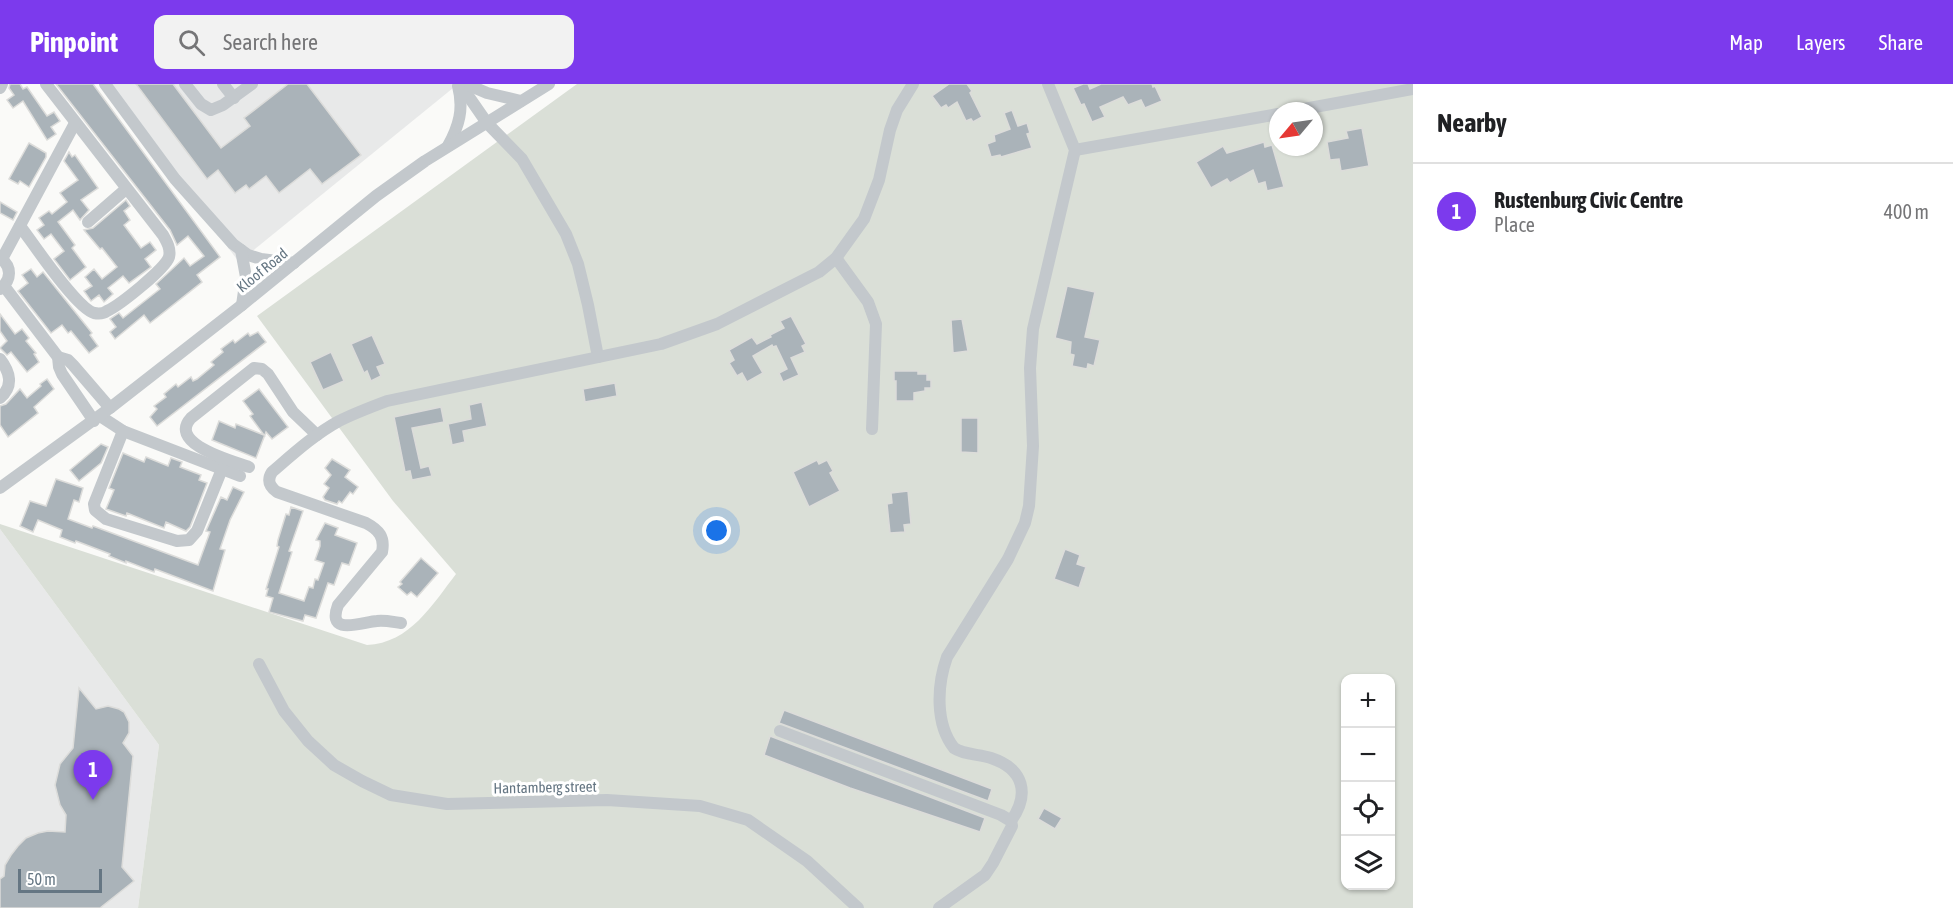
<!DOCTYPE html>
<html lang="en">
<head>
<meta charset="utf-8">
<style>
	body { margin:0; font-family:"Asap Condensed",sans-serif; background:#f2f2f2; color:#202124 }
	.controls { position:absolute; right:18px; bottom:18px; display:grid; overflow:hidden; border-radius:12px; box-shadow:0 2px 4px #0004 }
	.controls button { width:54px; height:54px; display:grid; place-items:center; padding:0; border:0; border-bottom:2px solid #e0e0e0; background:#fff; color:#202124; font:30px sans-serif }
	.compass { position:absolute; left:1269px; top:18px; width:54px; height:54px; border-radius:50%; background:#fff; box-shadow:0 2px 4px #0004; rotate:241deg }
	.scale { position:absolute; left:18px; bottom:15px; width:84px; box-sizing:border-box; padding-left:6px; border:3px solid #657683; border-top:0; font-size:16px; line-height:21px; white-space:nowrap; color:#657683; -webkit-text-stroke:4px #fff; paint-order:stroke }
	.you { position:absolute; left:717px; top:447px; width:21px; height:21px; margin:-15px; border:4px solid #fff; border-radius:50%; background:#1a73e8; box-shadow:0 0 0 9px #1a73e833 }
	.badge { display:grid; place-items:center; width:39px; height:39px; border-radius:50%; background:#7c3aed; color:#fff; font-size:20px; font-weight:700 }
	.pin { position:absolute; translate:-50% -50px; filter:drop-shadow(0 2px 3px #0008) }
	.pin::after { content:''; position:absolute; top:32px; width:21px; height:18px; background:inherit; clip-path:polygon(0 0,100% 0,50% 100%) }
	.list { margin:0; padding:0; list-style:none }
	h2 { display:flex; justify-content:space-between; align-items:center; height:78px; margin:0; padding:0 24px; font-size:26px }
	h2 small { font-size:20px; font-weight:400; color:#757577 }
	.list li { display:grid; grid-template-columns:39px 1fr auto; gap:18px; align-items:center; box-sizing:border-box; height:96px; padding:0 24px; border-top:2px solid #e0e0e0 }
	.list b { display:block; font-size:22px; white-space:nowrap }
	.list p { margin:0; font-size:20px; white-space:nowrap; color:#757577 }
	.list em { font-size:20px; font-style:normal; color:#757577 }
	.icon { flex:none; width:33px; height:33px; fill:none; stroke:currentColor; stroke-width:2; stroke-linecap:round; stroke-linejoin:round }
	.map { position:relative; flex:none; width:1413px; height:824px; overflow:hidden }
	header { display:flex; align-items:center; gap:36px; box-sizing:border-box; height:84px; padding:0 30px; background:#7c3aed; color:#fff }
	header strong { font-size:28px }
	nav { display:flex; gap:33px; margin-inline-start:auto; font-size:21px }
	.search { width:420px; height:54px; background:#f2f2f2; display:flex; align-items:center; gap:15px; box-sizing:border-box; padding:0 21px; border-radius:12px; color:#757577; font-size:22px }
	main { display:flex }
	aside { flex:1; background:#fff }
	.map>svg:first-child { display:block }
	.built { fill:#e8e9e9 }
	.green { fill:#dadfd7; fill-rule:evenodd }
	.building { fill:#aab3b9; stroke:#dcdcda; stroke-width:1.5 }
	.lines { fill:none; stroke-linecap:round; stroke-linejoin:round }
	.minor { stroke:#c3c8cc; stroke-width:12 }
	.labels { text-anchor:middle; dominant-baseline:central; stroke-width:6; stroke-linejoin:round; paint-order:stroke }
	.street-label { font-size:15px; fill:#657683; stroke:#fff }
</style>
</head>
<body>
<header>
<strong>Pinpoint</strong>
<div class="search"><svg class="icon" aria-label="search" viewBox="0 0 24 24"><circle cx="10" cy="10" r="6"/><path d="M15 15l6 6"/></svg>Search here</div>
<nav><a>Map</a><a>Layers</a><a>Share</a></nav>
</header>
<main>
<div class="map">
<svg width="1413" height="824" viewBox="0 0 1413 824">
	<rect width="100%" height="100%" fill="#fafaf8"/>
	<!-- built -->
	<g class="built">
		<path d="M103 0H458L239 178Z"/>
		<path d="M0 445 159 661 138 824H0Z"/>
	</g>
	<!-- green -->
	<path class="green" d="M577 0H1413V824H138L159 661 0 445V440L367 561C410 559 432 521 456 490L393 417 257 232ZM1278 27H1314V63H1278ZM1346 594H1390V802H1346Z"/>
	<!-- building -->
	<g class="building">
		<path d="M10 0H20L23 5 27 3 47 32 54 28 60 37 51 43 56 50 47 56 23 17 13 24 7 16 14 11 9 4Z"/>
		<path d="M56 0H93L220 173 197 191 202 198 159 232 150 239 144 231 115 255 110 248 116 243 110 235 119 229 123 234 160 205 156 200 184 174 190 182 204 172 188 152 177 161 170 146Z"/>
		<path d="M136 0H173L221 64 250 42 244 34 288 0H307L361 71 322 100 310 85 279 109 266 92 249 105 246 101 235 109 218 86 207 95Z"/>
		<path d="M949 0H967L972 7 970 9 982 33 973 38 971 35 966 37 957 18 948 24 946 21 941 24 932 12Z"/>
		<path d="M1083 0H1088L1090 5 1101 0H1152L1153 3 1155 2 1162 17 1145 24 1141 16 1128 21 1123 13 1100 23 1105 33 1092 38 1084 20 1081 21 1073 4Z"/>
		<path d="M1012 26 1018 42 1027 39 1030 49 1027 50 1032 64 1001 73 1000 71 991 73 987 60 995 57 994 51 1010 45 1004 29Z"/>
		<path d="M1362 44 1369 82 1341 87 1339 75 1330 76 1327 58 1348 54 1346 47Z"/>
		<path d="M1264 58 1265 63 1272 61 1284 103 1267 107 1265 98 1258 100 1253 86 1230 99 1227 95 1211 104 1196 78 1223 62 1227 69Z"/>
		<path d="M29 59 46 69V73L29 103 20 97 18 100 9 95Z"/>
		<path d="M69 68 72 73 75 71 98 104 81 116 89 126 80 136 73 126 58 138 75 161 72 164 86 183 70 196 54 175 64 167 51 150 44 155 37 146 44 141 39 134 49 127 52 130 67 118 60 109 78 96 64 77Z"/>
		<path d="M126 116 130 122 124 127 130 136 124 141 141 164 150 158 156 166 145 175 151 183 129 199 123 192 108 204 113 210 104 218 99 211 91 217 84 207 92 202 85 193 94 185 102 195 117 183 102 164 100 165 84 146 93 144Z"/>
		<path d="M0 118 17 128 13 136 0 129Z"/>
		<path d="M31 185 37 193 43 188 92 249 90 251 98 262 89 269 71 247 68 249 62 241 51 249 18 207 28 199 22 191Z"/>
		<path d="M1067 202 1095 208 1085 253 1100 256 1094 282 1088 280 1087 285 1072 282 1074 271 1070 270 1071 258 1055 254Z"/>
		<path d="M0 230 15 250 22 245 29 254 26 257 36 269 34 270 39 278 27 288 11 268 7 271 0 264 7 257 0 247Z"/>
		<path d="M791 232 806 260 802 262 805 268 791 274 799 291 783 298 779 289 787 285 776 262 773 263 772 261 753 272 763 289 747 298 742 289 737 292 729 279 734 276 729 266 752 253 757 260 771 253 770 251 784 244 780 237Z"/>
		<path d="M962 235 968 267 953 269 951 236Z"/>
		<path d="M258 248 266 258 157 342 150 333 157 325 154 322 166 313 164 310 176 300 178 303 191 293 193 297 197 295 214 281 211 278 223 268 221 265 233 256 235 259 248 249 250 252Z"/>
		<path d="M372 251 385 280 377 283 381 292 371 297 367 287 364 289 351 260Z"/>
		<path d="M331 268 344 297 323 306 310 278Z"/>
		<path d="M894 287H918V290H927V296H931V304H925V307L914 309V317H896V297H894Z"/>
		<path d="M47 295 54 305 34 323 38 329 8 353 0 341V322L6 320 20 305 27 314 41 302 40 300Z"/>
		<path d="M615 299 617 312 585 318 583 305Z"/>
		<path d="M259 305 288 343 272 355 266 348 256 374 212 356 219 337 235 344 236 340 264 351 250 332 253 330 243 317Z"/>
		<path d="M482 318 487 342 463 347 465 358 452 361 448 340 471 335 469 321Z"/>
		<path d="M441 323 444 338 412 344 421 384 429 382 432 392 412 396 410 387 405 388 394 333Z"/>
		<path d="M961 334H978V369L961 368Z"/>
		<path d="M101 360 108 363 101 379 79 397 70 386Z"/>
		<path d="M123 369 144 378 146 373 168 382 171 374 182 378 180 383 201 391 199 396 207 399 190 443 186 447 166 438 164 444 127 429 126 432 106 425 114 406 109 404Z"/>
		<path d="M332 375 350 386 345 393 358 403 353 410 350 408 342 419 339 417 337 420 325 416 323 413 329 404 324 400 331 391 325 384Z"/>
		<path d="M817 376 819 380 827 376 833 387 830 389 840 407 809 423 793 388Z"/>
		<path d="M56 395 83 404 79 418 74 416 68 435 92 444 93 442 198 481 210 448 206 447 221 413 227 416 233 403 244 408 230 436 220 465 225 466 213 507 155 485 154 488 126 477V479L109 472 110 470 76 457 75 459 60 453 62 446 38 436 33 448 20 442 30 417 46 422Z"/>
		<path d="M908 407 911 440 904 441 905 448 890 449 887 420 892 419 891 409Z"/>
		<path d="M291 423 303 427 289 467 292 468 279 509 304 517 309 503 313 504 315 495 318 496 324 479 315 476 320 462V457L316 456 325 439 338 444 335 451 357 459 349 481 342 479 334 501 328 499 316 534 305 531 303 537 269 528 273 514 266 512 268 505H266L279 463 277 462 278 456 286 430 289 431Z"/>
		<path d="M1065 465 1080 471 1077 480 1086 483 1079 504 1054 495Z"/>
		<path d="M421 474 438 489 417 513 411 508 407 511 398 503 402 500 400 498Z"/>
		<path d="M79 604 96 625 108 622 119 625 124 628 129 638V649L123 659 133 672 122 783 134 797 100 824H0V795L4 792 5 781 11 771 18 762 26 754 38 749 48 747 65 748 66 731 60 721 55 701 60 680 73 664Z"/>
		<path d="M784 626 992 705 988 717 779 639Z"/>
		<path d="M770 652 985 734 980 748 850 704 764 671Z"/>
		<path d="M1044 724 1062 734 1055 745 1038 735Z"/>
	</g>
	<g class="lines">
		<!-- minor -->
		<g class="minor">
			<path d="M105 0 175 95 233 160 248 171 261 175 294 179"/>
			<path d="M185 0 201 20 211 26 223 21 252 0"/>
			<path d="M223 0 234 14"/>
			<path d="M460 0 487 39 522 75 566 150 578 180 588 221 598 273"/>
			<path d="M466 0 487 9 521 17"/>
			<path d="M0 4 2 0"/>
			<path d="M1293 27 1413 5"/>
			<path d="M448 62C459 42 464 25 458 2"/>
			<path d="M1075 66 1278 30"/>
			<path d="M88 138 126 105"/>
			<path d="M20 142C33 159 76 224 94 229 99 230 103 230 107 227 120 221 165 185 169 173 171 165 167 158 163 151L46 0"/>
			<path d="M241 166 246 193 242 221"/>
			<path d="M0 174C12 182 12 196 0 205"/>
			<path d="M836 174 868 218 876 240 872 345"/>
			<path d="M2 175 75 39"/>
			<path d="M4 202 58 273 59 283 62 290 94 337"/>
			<path d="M58 273 68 276 73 281 110 324"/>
			<path d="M0 275C10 288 14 302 0 314"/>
			<path d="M100 332 123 347 240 392"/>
			<path d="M123 347 94 420 95 426 106 435 177 457 189 456 197 447 222 385"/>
			<path d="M249 383C233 377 167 360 191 334L254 284 262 285 268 290 293 328 317 351"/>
			<path d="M0 404 110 324 242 221 376 112 425 77 549 0"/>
			<path d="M401 539C393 538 385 536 377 537 362 538 326 553 338 521L382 468C385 453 379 446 366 439L277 408C269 402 267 396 272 388 293 370 315 350 339 337 355 329 371 323 387 317L661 260 717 240 819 188 836 174 864 135 879 96 890 46 897 26 913 0"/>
			<path d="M259 580 284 627 308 657 334 681 362 697 391 711 447 720 607 716 700 722 748 736 807 777 858 824"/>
			<path d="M780 647 1001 731 1011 737 1012 742 993 779 985 791 939 824"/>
			<path d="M1011 737C1030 710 1024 685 991 674 979 670 964 671 954 664 935 640 937 601 947 573L1008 475 1025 439 1029 422 1033 362 1030 284 1033 245 1075 66 1048 0"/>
		</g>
	</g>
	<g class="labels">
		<!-- street labels -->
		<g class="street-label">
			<text transform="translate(262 186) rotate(-39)">Kloof Road</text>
			<text transform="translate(545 703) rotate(-1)">Hantamberg street</text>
		</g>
	</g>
</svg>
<div class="controls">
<button>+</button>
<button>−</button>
<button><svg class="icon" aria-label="locate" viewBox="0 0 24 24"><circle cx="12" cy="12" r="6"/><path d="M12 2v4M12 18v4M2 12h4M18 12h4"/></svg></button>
<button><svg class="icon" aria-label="layers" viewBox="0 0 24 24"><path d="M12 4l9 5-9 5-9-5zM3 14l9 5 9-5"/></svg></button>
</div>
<svg class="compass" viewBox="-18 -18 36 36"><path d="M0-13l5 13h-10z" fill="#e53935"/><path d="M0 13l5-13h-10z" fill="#757577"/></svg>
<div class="scale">50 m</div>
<div class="you"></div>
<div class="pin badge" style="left:93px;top:716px">1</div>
</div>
<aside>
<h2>Nearby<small></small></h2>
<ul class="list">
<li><span class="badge">1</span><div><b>Rustenburg Civic Centre</b><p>Place</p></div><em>400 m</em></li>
</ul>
</aside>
</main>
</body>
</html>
